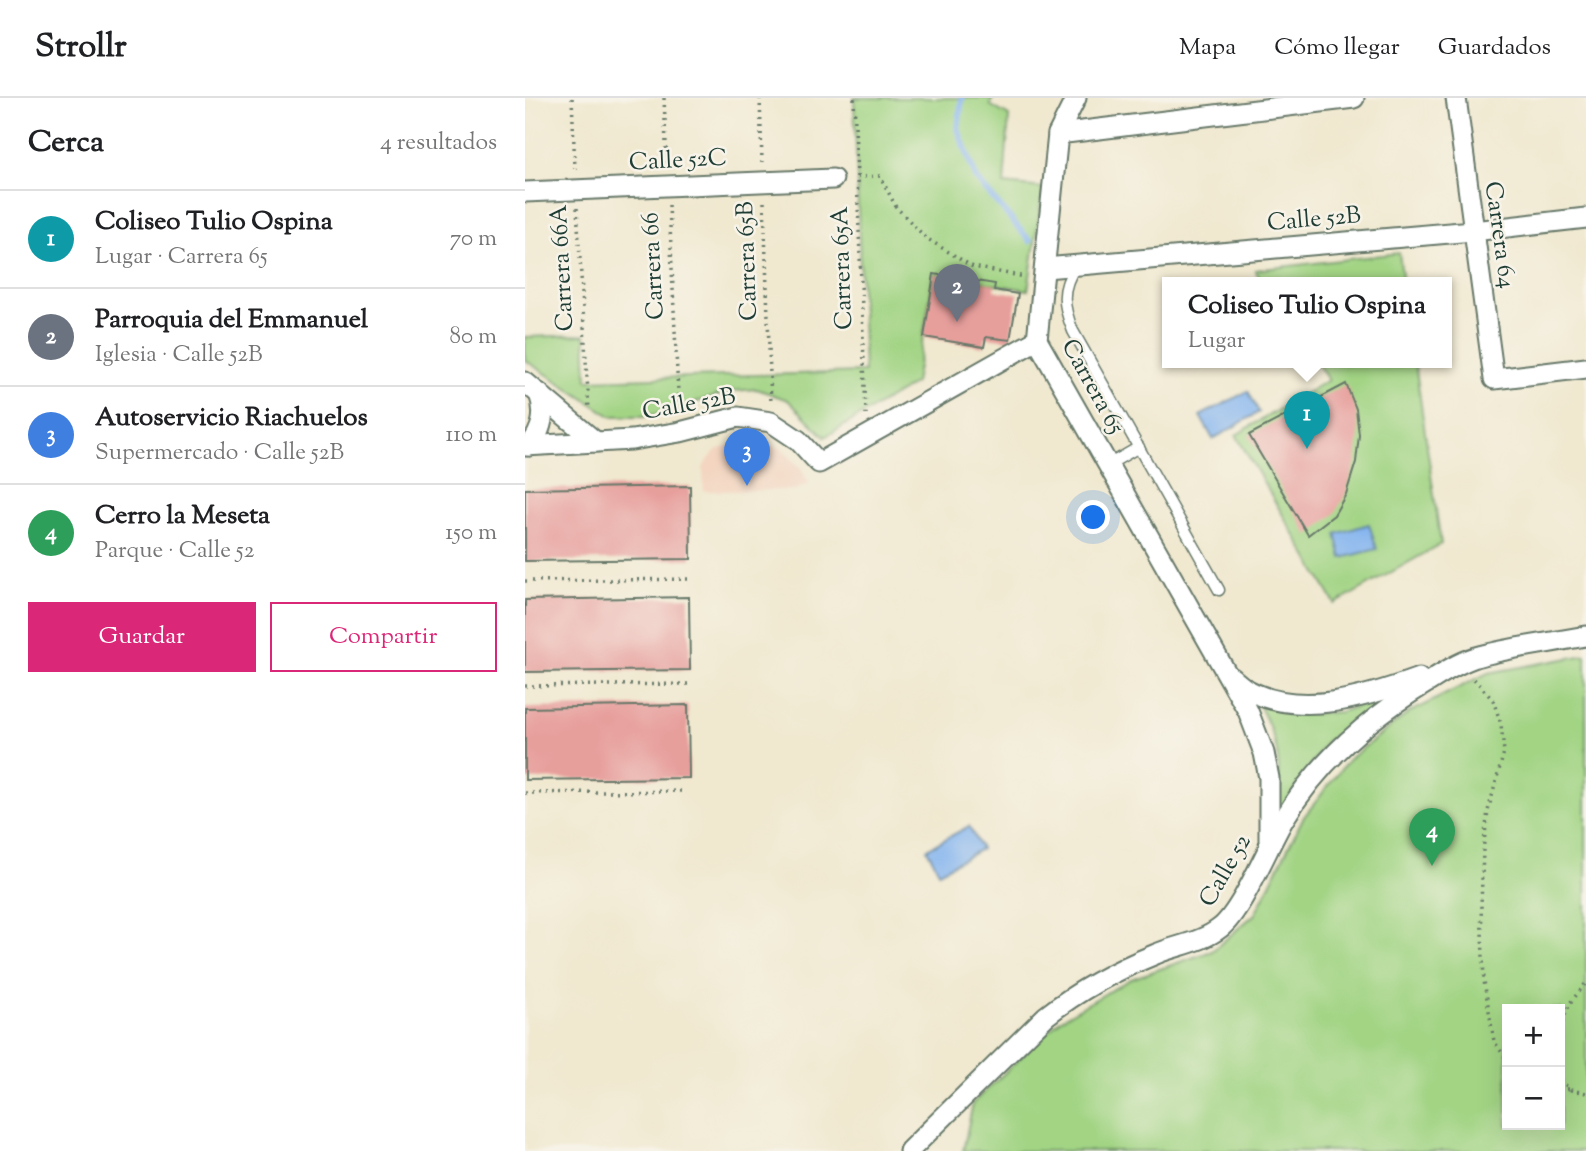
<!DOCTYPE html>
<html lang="es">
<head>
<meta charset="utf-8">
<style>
	body { margin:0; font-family:"Sorts Mill Goudy",serif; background:#f2f2f2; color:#202124 }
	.controls { position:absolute; right:21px; bottom:21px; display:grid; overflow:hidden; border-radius:0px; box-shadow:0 7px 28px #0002 }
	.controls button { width:63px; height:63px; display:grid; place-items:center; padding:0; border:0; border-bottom:2px solid #e0e0e0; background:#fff; color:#202124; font:35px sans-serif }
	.you { position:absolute; left:569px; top:420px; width:24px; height:24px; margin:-18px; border:5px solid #fff; border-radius:50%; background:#1a73e8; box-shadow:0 0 0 10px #1a73e833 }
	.badge { display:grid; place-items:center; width:46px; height:46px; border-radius:50%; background:#db2777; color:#fff; font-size:23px; font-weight:700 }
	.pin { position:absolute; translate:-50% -58px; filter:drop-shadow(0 2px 4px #0008) }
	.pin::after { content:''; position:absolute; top:37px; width:24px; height:21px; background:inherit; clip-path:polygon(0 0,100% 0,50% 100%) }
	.popup { position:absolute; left:637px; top:179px; width:290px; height:91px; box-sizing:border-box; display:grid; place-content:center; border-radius:0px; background:#fff; filter:drop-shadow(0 2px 5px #0005); font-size:23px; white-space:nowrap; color:#757577 }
	.popup b { font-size:26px; color:#202124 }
	.popup::after { content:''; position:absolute; left:50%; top:100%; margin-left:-14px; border:14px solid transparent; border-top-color:#fff }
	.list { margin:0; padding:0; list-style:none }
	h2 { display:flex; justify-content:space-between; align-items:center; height:91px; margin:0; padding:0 28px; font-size:30px }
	h2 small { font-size:23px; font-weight:400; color:#757577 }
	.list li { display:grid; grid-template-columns:46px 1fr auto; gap:21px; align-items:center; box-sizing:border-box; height:98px; padding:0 28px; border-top:2px solid #e0e0e0 }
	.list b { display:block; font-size:26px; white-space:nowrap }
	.list p { margin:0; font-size:23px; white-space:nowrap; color:#757577 }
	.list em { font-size:23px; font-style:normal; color:#757577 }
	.actions { display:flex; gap:14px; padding:21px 28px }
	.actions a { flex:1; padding:16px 0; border:2px solid #db2777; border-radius:0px; text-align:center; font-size:24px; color:#db2777 }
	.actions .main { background:#db2777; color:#fff }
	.map { position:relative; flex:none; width:1061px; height:1053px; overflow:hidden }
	header { display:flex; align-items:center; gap:42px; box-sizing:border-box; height:98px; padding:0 35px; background:#fff; border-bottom:2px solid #e0e0e0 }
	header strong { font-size:33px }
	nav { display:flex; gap:38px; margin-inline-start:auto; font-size:24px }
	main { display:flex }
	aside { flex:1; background:#fff }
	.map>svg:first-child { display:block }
	.built { fill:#f3d4bf }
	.green { fill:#a2d484; stroke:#60885c; stroke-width:2; fill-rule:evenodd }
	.water { fill:#83b4ef; stroke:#517892; stroke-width:2 }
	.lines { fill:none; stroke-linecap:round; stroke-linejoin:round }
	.stream { stroke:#83b4ef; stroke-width:6 }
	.building { fill:#e79f9c }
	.service-casing { stroke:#68796a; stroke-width:13 }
	.minor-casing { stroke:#68796a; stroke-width:23 }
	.path { stroke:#68796a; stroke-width:3.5; stroke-dasharray:2 5; stroke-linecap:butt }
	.service { stroke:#fff; stroke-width:10 }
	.minor { stroke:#fff; stroke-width:19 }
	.labels { text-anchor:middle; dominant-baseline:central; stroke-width:5; stroke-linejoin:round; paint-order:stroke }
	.street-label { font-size:24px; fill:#1f3d34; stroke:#f7f3e8 }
</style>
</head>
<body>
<header>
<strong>Strollr</strong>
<nav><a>Mapa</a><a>Cómo llegar</a><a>Guardados</a></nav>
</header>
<main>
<aside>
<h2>Cerca<small>4 resultados</small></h2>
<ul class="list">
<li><span class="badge" style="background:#0f9aa8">1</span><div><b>Coliseo Tulio Ospina</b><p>Lugar · Carrera 65</p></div><em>70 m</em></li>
<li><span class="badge" style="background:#6b7280">2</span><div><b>Parroquia del Emmanuel</b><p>Iglesia · Calle 52B</p></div><em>80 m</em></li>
<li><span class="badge" style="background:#3f7fe0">3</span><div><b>Autoservicio Riachuelos</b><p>Supermercado · Calle 52B</p></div><em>110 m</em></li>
<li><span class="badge" style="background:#2e9e5b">4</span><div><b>Cerro la Meseta</b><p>Parque · Calle 52</p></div><em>150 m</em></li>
</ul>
<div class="actions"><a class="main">Guardar</a><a>Compartir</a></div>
</aside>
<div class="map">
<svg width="1061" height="1053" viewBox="0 0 1061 1053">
	<rect width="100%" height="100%" fill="#f7f3e8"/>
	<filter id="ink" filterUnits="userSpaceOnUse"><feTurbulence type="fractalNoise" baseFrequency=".0143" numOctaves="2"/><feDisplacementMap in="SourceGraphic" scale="14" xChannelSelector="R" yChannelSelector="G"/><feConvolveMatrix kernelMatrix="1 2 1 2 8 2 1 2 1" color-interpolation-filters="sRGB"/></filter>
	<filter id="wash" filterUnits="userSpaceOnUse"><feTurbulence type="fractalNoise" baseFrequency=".00686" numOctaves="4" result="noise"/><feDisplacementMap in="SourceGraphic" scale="28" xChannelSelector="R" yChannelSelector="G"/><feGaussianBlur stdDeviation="1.57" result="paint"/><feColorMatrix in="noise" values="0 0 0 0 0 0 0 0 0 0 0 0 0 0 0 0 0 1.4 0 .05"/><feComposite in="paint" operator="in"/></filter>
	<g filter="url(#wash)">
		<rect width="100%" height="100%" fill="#f0e8cf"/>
		<!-- built -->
		<path class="built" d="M233 343 257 351 274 368 284 385 271 392 179 393 178 369 191 352 213 345Z"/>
		<!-- green -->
		<g class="green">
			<path d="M329 0H468L465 7 484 18 479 86 518 90 503 192 409 176 390 285 300 339 263 302 232 291 208 293 124 318H86L0 262V239L60 237 62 282 339 274Z"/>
			<path d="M874 155 878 185H738L730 172Z"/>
			<path d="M792 265H890L916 446 810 506 711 337 803 282Z"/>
			<path d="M1061 557V1053H438L448 1005 536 921 606 881 687 853 730 816 778 720 825 660 885 614 963 575ZM982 911H1035V1027H982Z"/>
			<path d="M867 597 802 643 752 718C755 669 758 652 734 607L786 616 815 614Z"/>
		</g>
		<!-- water -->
		<g class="water">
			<path d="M723 293 734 314 688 341 675 318Z"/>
			<path d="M844 426 852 451 817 460 811 436Z"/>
			<path d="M444 728 456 751 414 774 402 751Z"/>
		</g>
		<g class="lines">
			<!-- stream -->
			<path class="stream" d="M437 0 433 31 452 82 505 143"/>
		</g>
		<g id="blocks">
			<!-- building -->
			<g class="building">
				<path d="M409 176 470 186 469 192 493 196 485 242 461 239 459 249 399 239Z"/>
				<path d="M821 286 831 311 834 337 831 364 821 396 809 417 783 437 724 337Z"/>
				<path d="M165 388 166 461 0 463V391Z"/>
				<path d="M164 499 165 572 0 574V502Z"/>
				<path d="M163 607 164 680 0 682V610Z"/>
			</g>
		</g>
	</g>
	<g filter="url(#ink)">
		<use href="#blocks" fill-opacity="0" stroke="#68796a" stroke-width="2"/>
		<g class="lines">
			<!-- service casing -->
			<g class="service-casing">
				<g id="service">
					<path d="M551 168C535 191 538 208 548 233L694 492"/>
					<path d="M583 367 614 349"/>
				</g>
			</g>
			<!-- minor casing -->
			<g class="minor-casing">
				<g id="minor">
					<path d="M551 0 533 36 512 242 723 613 739 655 744 680V743"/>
					<path d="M931 0 969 281 1061 270"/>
					<path d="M533 36 829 0"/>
					<path d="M0 94 308 81"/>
					<path d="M520 170 948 133 1061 120"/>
					<path d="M0 284 71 344"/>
					<path d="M0 348 107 342 155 334 213 319 246 324 273 342 294 365 512 242"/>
					<path d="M4 348C18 332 21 315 14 295"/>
					<path d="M706 579C711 583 717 589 723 592 775 620 842 599 894 580"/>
					<path d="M384 1053 521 918C554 892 591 872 631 856 652 847 676 845 695 830 717 813 743 748 759 721 793 664 844 620 900 586 916 576 932 565 951 559 987 549 1025 545 1061 538"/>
				</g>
			</g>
			<!-- path -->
			<g class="path">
				<path d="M47 0 50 71"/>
				<path d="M139 0 142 68"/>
				<path d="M235 0 237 64"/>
				<path d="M329 0 341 316"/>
				<path d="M332 79 355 78 371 109 401 140 448 169 500 179"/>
				<path d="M239 104 246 306"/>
				<path d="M144 107 154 316"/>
				<path d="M52 110 64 312"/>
				<path d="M0 483 167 481"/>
				<path d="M949 581 968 602 976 626 979 654 963 713 958 752 956 809 959 883 969 943 982 962"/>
				<path d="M0 588 163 586"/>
				<path d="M0 695 158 693"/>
				<path d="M1035 930 1045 905 1061 885"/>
				<path d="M1035 982 1046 992 1061 995"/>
				<path d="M1035 991H1044"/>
			</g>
			<!-- service -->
			<use href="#service" class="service"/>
			<!-- minor -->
			<use href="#minor" class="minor"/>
		</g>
	</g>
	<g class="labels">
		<!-- street labels -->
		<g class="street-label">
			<text transform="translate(153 63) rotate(-3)">Calle 52C</text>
			<text transform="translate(789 122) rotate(-5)">Calle 52B</text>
			<text transform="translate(974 137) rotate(82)">Carrera 64</text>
			<text transform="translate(223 163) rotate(-92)">Carrera 65B</text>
			<text transform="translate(129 168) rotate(-93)">Carrera 66</text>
			<text transform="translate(38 170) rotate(-93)">Carrera 66A</text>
			<text transform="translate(318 170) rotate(-92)">Carrera 65A</text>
			<text transform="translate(567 289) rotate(61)">Carrera 65</text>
			<text transform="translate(164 307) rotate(-10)">Calle 52B</text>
			<text transform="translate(701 773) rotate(-60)">Calle 52</text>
		</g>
	</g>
</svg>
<div class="controls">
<button>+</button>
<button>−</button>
</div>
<div class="you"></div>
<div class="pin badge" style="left:782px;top:351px;background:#0f9aa8">1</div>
<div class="popup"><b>Coliseo Tulio Ospina</b>Lugar</div>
<div class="pin badge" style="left:432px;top:224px;background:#6b7280">2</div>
<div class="pin badge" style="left:222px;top:388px;background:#3f7fe0">3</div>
<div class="pin badge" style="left:907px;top:768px;background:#2e9e5b">4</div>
</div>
</main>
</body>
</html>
